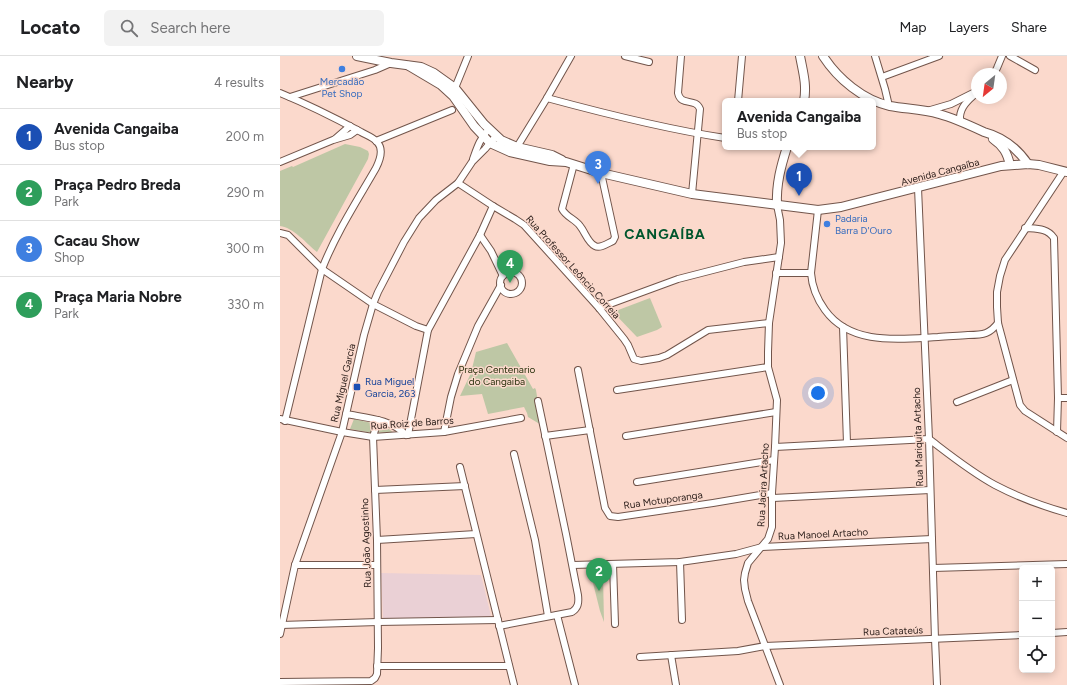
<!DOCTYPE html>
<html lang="en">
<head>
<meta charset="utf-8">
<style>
	body { margin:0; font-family:Figtree,sans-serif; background:#f2f2f2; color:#202124 }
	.controls { position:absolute; right:12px; bottom:12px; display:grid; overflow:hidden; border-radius:6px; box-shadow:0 2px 10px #0003 }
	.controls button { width:36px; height:36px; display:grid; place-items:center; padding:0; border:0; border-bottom:1px solid #e0e0e0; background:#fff; color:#202124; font:20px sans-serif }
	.compass { position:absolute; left:691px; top:12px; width:36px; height:36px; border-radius:50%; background:#fff; box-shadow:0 2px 10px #0003; rotate:209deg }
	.you { position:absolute; left:538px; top:337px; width:14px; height:14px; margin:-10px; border:3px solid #fff; border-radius:50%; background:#1a73e8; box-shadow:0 0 0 6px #1a73e833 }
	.badge { display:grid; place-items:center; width:26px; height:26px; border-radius:50%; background:#b45309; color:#fff; font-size:13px; font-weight:700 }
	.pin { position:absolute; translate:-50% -33px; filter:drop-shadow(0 1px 2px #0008) }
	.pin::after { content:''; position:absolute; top:21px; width:14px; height:12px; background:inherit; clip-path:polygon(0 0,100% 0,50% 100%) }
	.popup { position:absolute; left:442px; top:42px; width:154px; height:52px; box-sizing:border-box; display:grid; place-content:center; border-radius:6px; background:#fff; filter:drop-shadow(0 1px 3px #0005); font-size:13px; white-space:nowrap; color:#757577 }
	.popup b { font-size:15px; color:#202124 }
	.popup::after { content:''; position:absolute; left:50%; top:100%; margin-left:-8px; border:8px solid transparent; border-top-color:#fff }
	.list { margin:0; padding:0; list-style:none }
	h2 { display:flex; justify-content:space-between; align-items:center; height:52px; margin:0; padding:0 16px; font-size:17px }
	h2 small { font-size:13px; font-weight:400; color:#757577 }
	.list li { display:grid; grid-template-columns:26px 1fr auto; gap:12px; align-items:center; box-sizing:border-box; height:56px; padding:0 16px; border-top:1px solid #e0e0e0 }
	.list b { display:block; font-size:15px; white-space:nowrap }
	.list p { margin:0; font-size:13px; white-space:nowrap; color:#757577 }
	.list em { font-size:13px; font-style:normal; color:#757577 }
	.icon { flex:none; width:22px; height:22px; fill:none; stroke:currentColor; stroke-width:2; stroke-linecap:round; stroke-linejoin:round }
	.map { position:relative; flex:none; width:787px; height:629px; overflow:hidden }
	header { display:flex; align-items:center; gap:24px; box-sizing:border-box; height:56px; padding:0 20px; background:#fff; border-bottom:1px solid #e0e0e0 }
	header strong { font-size:19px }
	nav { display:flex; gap:22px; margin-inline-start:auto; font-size:14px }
	.search { width:280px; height:36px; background:#f2f2f2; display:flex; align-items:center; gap:10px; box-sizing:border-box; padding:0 14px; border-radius:6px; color:#757577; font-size:15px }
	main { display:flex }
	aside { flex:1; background:#fff }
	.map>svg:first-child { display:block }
	.education { fill:#ead0d5 }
	.green { fill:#bec7a5 }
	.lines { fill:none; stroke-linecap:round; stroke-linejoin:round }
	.street-casing { stroke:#72554b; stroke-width:8 }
	.secondary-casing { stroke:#72554b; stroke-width:10 }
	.street { stroke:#fff; stroke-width:6 }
	.secondary { stroke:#fff; stroke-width:8 }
	.shop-dot { fill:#3f7fe0; stroke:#fbd9cc; stroke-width:1.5 }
	.transit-dot { fill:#1a4fb4; stroke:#fbd9cc; stroke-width:1.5 }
	.labels { text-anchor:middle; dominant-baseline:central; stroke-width:3; stroke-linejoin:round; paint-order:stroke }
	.shop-label { font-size:10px; fill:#366cbe; stroke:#fbd9cc }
	.street-label { font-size:10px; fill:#2a1d19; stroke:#fbd9cc }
	.park-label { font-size:10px; fill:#2a310d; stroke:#fbd9cc }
	.transit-label { font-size:10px; fill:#164399; stroke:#fbd9cc; text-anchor:start }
	.district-label { font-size:14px; font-weight:bold; letter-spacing:1px; fill:#00562d; stroke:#fbd9cc }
</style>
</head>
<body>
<header>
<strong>Locato</strong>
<div class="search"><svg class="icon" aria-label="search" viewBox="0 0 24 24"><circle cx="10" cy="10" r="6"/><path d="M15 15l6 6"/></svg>Search here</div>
<nav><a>Map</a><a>Layers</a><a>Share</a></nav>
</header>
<main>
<aside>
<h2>Nearby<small>4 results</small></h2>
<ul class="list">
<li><span class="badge" style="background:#1a4fb4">1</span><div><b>Avenida Cangaiba</b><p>Bus stop</p></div><em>200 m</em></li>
<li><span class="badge" style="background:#2e9e5b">2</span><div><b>Praça Pedro Breda</b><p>Park</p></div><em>290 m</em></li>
<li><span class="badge" style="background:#3f7fe0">3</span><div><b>Cacau Show</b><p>Shop</p></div><em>300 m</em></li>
<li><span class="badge" style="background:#2e9e5b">4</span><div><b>Praça Maria Nobre</b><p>Park</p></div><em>330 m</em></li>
</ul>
</aside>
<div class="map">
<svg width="787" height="629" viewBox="0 0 787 629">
	<rect width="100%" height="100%" fill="#fbd9cc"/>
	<!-- education -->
	<path class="education" d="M101 517 201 519 211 560 210 562 104 563 103 562Z"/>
	<!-- green -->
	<g class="green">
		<path d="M65 88 80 91 88 95 89 98 88 103 37 196C26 187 14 172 0 170V115L12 110 13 111Z"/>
		<path d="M370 242 382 271 377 274 357 281 333 256Z"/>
		<path d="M227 287 253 333 255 332 256 334 259 353 263 370 248 361 247 357 244 351 208 358 202 338 180 340 191 317 196 296Z"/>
		<path d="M74 363 105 370 114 377 87 376 70 373Z"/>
		<path d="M311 519H323L324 566 320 555Z"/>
	</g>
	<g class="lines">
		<!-- street casing -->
		<g class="street-casing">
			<g id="street">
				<path d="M345 0 369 6"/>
				<path d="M401 0 398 37C401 51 415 41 420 53L412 138"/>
				<path d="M595 0 605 33 609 50"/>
				<path d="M730 0 755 14"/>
				<path d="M714 18 717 12 722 0"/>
				<path d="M602 21 659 0"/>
				<path d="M175 32 188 0"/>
				<path d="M0 37C27 48 55 62 81 76 86 79 93 81 97 86 104 93 100 104 96 112 77 145 56 177 42 213L5 365"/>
				<path d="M10 41 95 14 111 7"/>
				<path d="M267 42C326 58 385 73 445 82"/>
				<path d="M458 45 462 0"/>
				<path d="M647 55 671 48 697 35"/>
				<path d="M680 65C679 54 685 47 693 40"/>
				<path d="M55 83 70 70"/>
				<path d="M96 85 172 54"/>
				<path d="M237 91 267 42 291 0"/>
				<path d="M193 103C197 92 200 82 209 73"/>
				<path d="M0 106 53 84 70 79 77 74"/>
				<path d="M294 108 282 153C286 161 295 163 300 170 305 176 308 187 315 190 320 193 328 187 333 185L335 181 321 117"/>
				<path d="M784 115 725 204 720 220 717 236V251L718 267 740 349 745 355 787 382"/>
				<path d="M178 127 213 150 235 163 244 169 319 252 344 283 348 289 354 303 361 305 379 302 387 299 428 274 489 267"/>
				<path d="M638 132 649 383 655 583 657 629"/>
				<path d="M497 149 500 164 501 187 489 267 488 296V311L497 344 495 391 492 437V471L488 483 468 507 465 517 464 524 465 533 468 545 500 629"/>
				<path d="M538 154 531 217C532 231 537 243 545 254 571 290 619 283 658 281 668 280 678 280 688 279 694 279 701 279 706 277 711 275 715 271 718 267"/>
				<path d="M745 172C757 173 767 172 774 182L778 342 777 376"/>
				<path d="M0 177 8 179 42 213 93 248 136 270 148 274"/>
				<path d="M200 179 211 195 223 220"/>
				<circle cx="231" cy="227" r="11"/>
				<path d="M496 217H531"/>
				<path d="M319 252 398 223 464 206 499 201"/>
				<path d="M563 271 567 387"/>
				<path d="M298 314 325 452 330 460 338 461 433 447 492 437"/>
				<path d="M337 334 488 311"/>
				<path d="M778 342H787"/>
				<path d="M677 346 733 324"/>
				<path d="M66 358C87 362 111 363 126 379"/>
				<path d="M0 363 62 376 93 381 164 376 241 362"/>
				<path d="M164 376 171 341 178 318 198 270 221 229"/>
				<path d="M128 379 148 274 200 179 213 150"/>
				<path d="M265 380 310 374"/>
				<path d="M346 380 496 356"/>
				<path d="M649 383C670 399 691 416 715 429 738 441 762 450 787 457"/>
				<path d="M495 391 649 383"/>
				<path d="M234 398 255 484 268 560"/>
				<path d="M180 411 234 629"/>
				<path d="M357 426 494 404"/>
				<path d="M95 434 185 430"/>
				<path d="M493 442 650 434"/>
				<path d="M97 484 196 478"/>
				<path d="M400 506 402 564"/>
				<path d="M333 508 335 568"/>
				<path d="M15 509H97"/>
				<path d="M293 509 400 506 456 498 482 491 652 483"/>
				<path d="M653 512 787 508"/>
				<path d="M277 559 295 629"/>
				<path d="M1 569 98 566 218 564"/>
				<path d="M219 570 292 556C298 552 299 547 298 539L286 478 258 345"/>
				<path d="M772 577 787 576"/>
				<path d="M0 578 15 509 62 376 84 279 93 248 98 236 124 186 139 162 156 144 178 127 192 106 205 93 216 80"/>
				<path d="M391 599 396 629"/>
				<path d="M360 601 458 595 485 590 742 579"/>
				<path d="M97 610H229"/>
				<path d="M0 626 91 625 95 622 97 618 98 592 97 484 93 381 98 364"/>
			</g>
		</g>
		<!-- secondary casing -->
		<g class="secondary-casing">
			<g id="secondary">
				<path d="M77 0 111 7 141 11 154 17 175 32 204 68 221 84 237 91 272 99 282 104"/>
				<path d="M520 0C523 16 527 29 524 45"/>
				<path d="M543 0C558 23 583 44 610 50 626 53 643 53 659 58 674 62 689 69 704 76 723 81 737 92 748 108"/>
				<path d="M129 10 161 29 173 40 194 70 210 87 230 96 270 105 286 106 321 117 412 138 538 154 561 151 721 110 748 108 759 109 787 116"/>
				<path d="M713 83C723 90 727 96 730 109"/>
				<path d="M497 149C496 128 501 110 507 91"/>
			</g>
		</g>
		<!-- street -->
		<use href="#street" class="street"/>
		<!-- secondary -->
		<use href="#secondary" class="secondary"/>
	</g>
	<!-- markers -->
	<g class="shop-dot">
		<circle cx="62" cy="13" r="4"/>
		<circle cx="547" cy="168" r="4"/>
	</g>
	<rect class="transit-dot" x="73" y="327" width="8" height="8" rx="2"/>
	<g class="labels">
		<!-- shop labels -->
		<g class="shop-label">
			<text x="62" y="25">Mercadão<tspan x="62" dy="12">Pet Shop</tspan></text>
			<text x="555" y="162" text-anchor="start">Padaria<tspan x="555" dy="12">Barra D'Ouro</tspan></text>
		</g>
		<!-- street labels -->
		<g class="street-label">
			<text transform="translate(660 116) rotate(-15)">Avenida Cangaíba</text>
			<text transform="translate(293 211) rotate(48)">Rua Professor Leôncio Correia</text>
			<text transform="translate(63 327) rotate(-77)">Rua Miguel Garcia</text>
			<text transform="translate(132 367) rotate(-4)">Rua Roiz de Barros</text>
			<text transform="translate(638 381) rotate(-92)">Rua Mariquita Artacho</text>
			<text transform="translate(483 429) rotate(-87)">Rua Jacira Artacho</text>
			<text transform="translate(383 444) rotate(-8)">Rua Motuporanga</text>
			<text transform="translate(543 478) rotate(-3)">Rua Manoel Artacho</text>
			<text transform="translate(86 487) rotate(-92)">Rua João Agostinho</text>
			<text transform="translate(613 575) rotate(-2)">Rua Catateús</text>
		</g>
		<!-- park labels -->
		<g class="park-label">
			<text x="217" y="313">Praça Centenario<tspan x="217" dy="12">do Cangaiba</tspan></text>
		</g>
		<!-- transit labels -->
		<g class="transit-label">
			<text x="85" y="325">Rua Miguel<tspan x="85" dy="12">Garcia, 263</tspan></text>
		</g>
		<!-- district labels -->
		<g class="district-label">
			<text x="385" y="178">CANGAÍBA</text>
		</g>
	</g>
</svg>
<div class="controls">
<button>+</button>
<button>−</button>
<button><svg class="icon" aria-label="locate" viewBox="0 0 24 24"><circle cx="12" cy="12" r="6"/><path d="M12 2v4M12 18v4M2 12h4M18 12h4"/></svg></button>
</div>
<svg class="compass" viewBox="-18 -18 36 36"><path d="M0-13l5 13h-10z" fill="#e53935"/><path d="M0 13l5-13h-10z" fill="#757577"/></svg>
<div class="you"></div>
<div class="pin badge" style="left:519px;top:140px;background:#1a4fb4">1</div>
<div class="popup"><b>Avenida Cangaiba</b>Bus stop</div>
<div class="pin badge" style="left:319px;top:535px;background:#2e9e5b">2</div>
<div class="pin badge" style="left:318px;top:128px;background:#3f7fe0">3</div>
<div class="pin badge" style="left:230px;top:227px;background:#2e9e5b">4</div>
</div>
</main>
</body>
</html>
